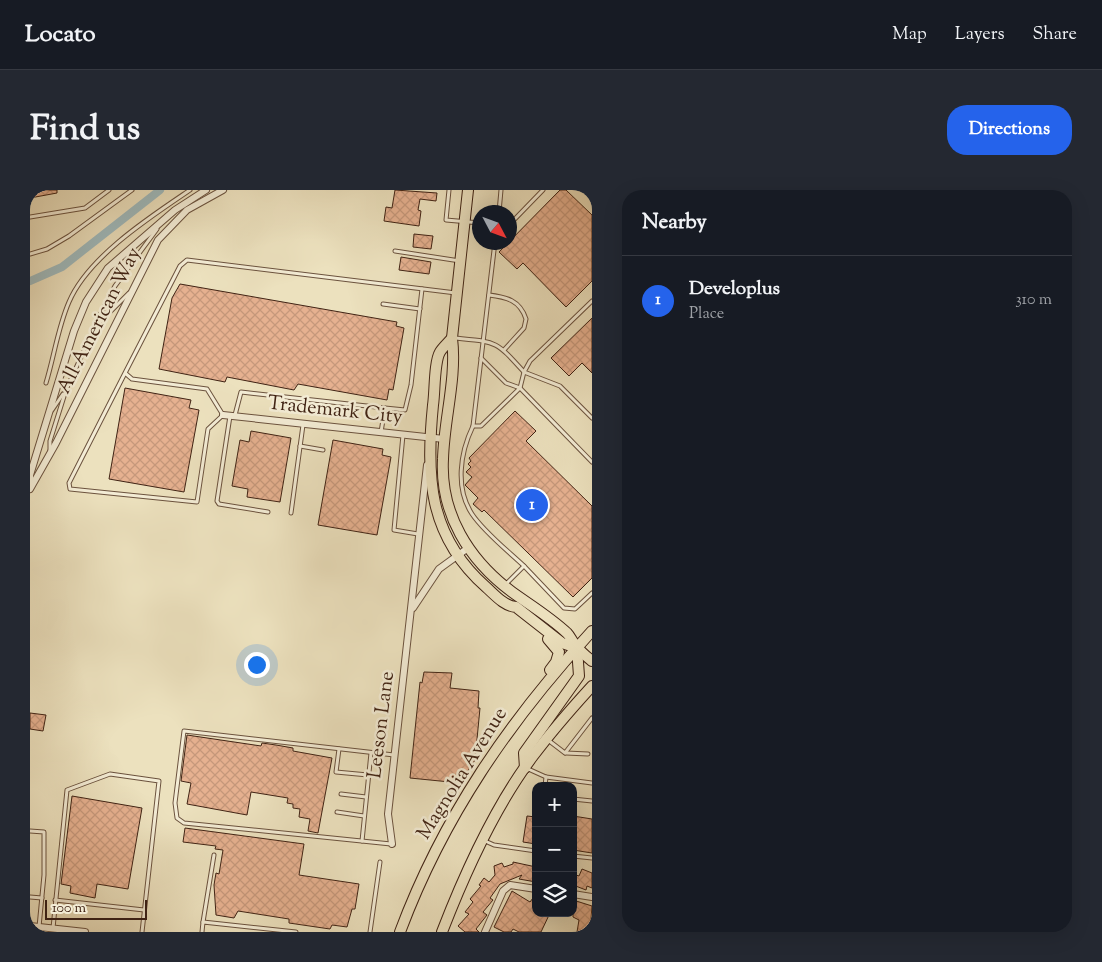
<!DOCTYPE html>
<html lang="en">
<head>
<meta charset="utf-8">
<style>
	body { margin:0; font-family:"Sorts Mill Goudy",serif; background:#242831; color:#f1f3f6 }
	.controls { position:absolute; right:15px; bottom:15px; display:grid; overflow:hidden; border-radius:10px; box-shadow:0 5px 20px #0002 }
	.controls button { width:45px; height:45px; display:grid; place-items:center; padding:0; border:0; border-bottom:1px solid #363941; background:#171b24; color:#f1f3f6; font:25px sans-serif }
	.compass { position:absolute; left:442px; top:15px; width:45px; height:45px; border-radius:50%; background:#171b24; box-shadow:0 5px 20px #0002; rotate:131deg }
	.scale { position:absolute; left:15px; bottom:12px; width:102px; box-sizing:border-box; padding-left:5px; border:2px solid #402314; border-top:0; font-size:14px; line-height:18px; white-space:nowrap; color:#402314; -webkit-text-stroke:4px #f3ecd5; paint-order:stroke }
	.you { position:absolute; left:226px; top:474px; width:18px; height:18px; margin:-12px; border:4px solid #fff; border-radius:50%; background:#1a73e8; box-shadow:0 0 0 8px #1a73e833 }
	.badge { display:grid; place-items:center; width:32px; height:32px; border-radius:50%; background:#2563eb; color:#fff; font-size:16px; font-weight:700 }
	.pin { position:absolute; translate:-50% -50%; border:2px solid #fff; box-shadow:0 1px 5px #0006 }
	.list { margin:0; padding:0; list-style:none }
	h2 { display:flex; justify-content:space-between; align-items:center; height:65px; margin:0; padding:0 20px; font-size:21px }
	h2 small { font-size:16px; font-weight:400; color:#9ea1a6 }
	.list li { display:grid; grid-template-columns:32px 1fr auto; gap:15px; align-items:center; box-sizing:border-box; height:90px; padding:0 20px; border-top:1px solid #363941 }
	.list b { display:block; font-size:19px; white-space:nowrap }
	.list p { margin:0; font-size:16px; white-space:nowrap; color:#9ea1a6 }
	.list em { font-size:16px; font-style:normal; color:#9ea1a6 }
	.icon { flex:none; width:28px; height:28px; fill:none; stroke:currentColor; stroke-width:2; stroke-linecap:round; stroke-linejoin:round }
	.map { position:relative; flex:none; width:562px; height:742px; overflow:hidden; border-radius:20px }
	header { display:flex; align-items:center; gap:30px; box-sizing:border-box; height:70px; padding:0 25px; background:#171b24; border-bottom:1px solid #363941 }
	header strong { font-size:24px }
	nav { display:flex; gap:28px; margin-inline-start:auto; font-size:18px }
	.intro { display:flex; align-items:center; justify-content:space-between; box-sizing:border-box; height:120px; padding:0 30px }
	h1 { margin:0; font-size:35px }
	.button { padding:12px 22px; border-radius:20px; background:#2563eb; color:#fff; font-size:18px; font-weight:700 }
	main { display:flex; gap:30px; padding:0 30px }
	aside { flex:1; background:#171b24; border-radius:20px; box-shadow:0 5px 20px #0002 }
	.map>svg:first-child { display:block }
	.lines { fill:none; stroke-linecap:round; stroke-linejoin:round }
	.canal { stroke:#9fbabd; stroke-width:8 }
	.building { fill:url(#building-cross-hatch); stroke:#402314 }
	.lane-casing { stroke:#6b523e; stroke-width:5 }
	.street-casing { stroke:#6b523e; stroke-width:8 }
	.primary-casing { stroke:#402314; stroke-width:12 }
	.lane { stroke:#f3ecd5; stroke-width:3 }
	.street { stroke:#f3ecd5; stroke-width:6 }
	.primary { stroke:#ece1be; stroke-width:10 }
	.labels { text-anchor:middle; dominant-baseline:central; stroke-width:5; stroke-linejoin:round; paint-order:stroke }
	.street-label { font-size:20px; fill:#402314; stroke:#f3ecd5 }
</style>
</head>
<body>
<header>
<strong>Locato</strong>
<nav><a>Map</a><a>Layers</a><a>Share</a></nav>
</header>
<div class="intro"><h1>Find us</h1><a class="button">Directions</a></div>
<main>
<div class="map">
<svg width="562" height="742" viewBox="0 0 562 742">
	<defs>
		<pattern id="building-cross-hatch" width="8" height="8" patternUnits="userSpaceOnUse" patternTransform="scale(1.25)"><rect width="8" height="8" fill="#e6b190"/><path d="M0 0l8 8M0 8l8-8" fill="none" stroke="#c6987b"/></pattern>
	</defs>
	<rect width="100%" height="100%" fill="#ece1be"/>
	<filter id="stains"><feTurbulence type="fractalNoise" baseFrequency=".004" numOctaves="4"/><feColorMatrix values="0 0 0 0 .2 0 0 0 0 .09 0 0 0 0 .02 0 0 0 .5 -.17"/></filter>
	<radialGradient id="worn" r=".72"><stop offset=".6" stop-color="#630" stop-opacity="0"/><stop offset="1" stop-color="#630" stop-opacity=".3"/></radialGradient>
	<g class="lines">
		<!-- canal -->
		<path class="canal" d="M0 91 32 77 130 0"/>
	</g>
	<!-- building -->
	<g class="building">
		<path d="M0 0H27V3L0 8Z"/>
		<path d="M365 0 407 3 406 11 390 9 388 20 391 21 389 36 354 31 356 17 362 18Z"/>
		<path d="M530 0H536L562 25V91L536 117 493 73 487 79 469 62Z"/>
		<path d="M384 44 403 46 401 59 383 57Z"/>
		<path d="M371 67 401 72 399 84 369 80Z"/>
		<path d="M150 94 367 132 366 136 374 138 363 200 359 199 357 210 268 194 264 200 197 187 195 192 129 179 142 108Z"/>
		<path d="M562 128V183L552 173 539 186 521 168Z"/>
		<path d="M95 198 161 210 159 218 169 220 154 302 79 289Z"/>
		<path d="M485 221 506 241 496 251 562 316V388L543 407 454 320 452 322 443 314 448 308 435 295 442 287 436 282 441 277 438 274 441 271 439 268Z"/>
		<path d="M221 241 261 248 250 312 217 307 218 299 202 296 210 250 219 252Z"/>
		<path d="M303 250 353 259 352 265 361 267 347 345 288 335Z"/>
		<path d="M394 482 422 483 420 498 449 501 448 518H450L445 570 430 593 380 588 390 492 392 493Z"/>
		<path d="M0 523 16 525 13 541 0 539Z"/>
		<path d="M157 545 231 556 232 553 246 555 263 558V561L302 568 288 643 278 641 280 629 269 627 270 619 263 618V614L257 613 258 608 221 602 217 625 157 614 161 593 151 591Z"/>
		<path d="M42 606 112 618 98 699 67 694 65 708 40 703 41 696 31 694Z"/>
		<path d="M497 626 506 627V654L493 652Z"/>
		<path d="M543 626 562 629V663L543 660Z"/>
		<path d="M155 638 274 654 269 685 329 694 325 719H322L317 737 302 735 300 739 259 733V729L208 721 204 728 186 725 184 695 186 683 189 684 193 660 185 659 186 656 153 652Z"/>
		<path d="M483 672 506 677V692L489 689 492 685 470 694 460 708 463 710 453 722 457 725 446 739 449 742H435L428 736 439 724 435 722 443 712 440 709 451 696 449 695 454 688 459 692 465 685 464 676 472 673 474 677 483 674Z"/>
		<path d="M552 679 562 683V698L557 696 556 700 543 695V684L549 686Z"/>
		<path d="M482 701 500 712 506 704V723H520L511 742H489L483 739 481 742H474L464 737Z"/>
		<path d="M543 710 562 716 560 742H547L549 730 543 727Z"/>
	</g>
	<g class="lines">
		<!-- lane casing -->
		<g class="lane-casing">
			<g id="lane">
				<path d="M419 0 416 30 450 33"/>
				<path d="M469 22 471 0"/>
				<path d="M0 27 55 18 79 0"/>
				<path d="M480 34 513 0"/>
				<path d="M465 52 443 236C430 263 425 298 442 324 454 342 478 361 494 376"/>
				<path d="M365 61 430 71"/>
				<path d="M0 64 17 59 39 46 102 0"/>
				<path d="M459 105C476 107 490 110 496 129L494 138 474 160"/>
				<path d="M562 111 500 171 494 182 530 196 562 228"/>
				<path d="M353 114 390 119"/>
				<path d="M68 134 99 103"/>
				<path d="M425 148C467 152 465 150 494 182L490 198 562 272"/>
				<path d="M95 183 39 293 40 299 167 312 178 239 193 225 177 199 102 189 95 183 150 76 157 70 426 103"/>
				<path d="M16 193C24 167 28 137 39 112 58 67 120 27 160 0"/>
				<path d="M22 220 33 204"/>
				<path d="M205 225 211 202 355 218"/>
				<path d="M200 226 187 311 189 314 238 322"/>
				<path d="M443 236H451L490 198 476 193 451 168"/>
				<path d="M351 242 355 218 375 220 381 195 392 99"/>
				<path d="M373 245 364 340 388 344"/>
				<path d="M270 256 293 260"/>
				<path d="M20 260V251L36 200 71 123 85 96 127 39"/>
				<path d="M261 323 273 235"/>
				<path d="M475 395 494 376 534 418 545 419 562 403"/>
				<path d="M518 550 535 563 562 528"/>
				<path d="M309 559 306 582 338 585"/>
				<path d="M536 563 558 564"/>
				<path d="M496 578 516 587 562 593"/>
				<path d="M515 596 516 587"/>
				<path d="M311 604 336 607"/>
				<path d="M543 609 562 611"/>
				<path d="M307 622 334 626"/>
				<path d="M0 641 14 642V685L9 737"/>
				<path d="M332 651 341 563"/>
				<path d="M455 651 464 655 506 661"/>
				<path d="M361 654 154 633 147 628 145 613 154 541 364 565"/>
				<path d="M543 666 562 668"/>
				<path d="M0 707 12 708"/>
				<path d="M25 710 114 720"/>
				<path d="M173 732 184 665"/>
				<path d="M23 738 37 600 80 584 129 591 112 742"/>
				<path d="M172 742 173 732 266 742"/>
				<path d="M340 742 350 672"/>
			</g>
		</g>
		<!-- street casing -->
		<g class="street-casing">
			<g id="street">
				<path d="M193 225 414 249"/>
				<path d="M0 293V285L44 141 56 112 78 78 145 20 176 0"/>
				<path d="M0 299 26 253 128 50 157 20 193 0"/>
				<path d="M383 418 409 379 438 358"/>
				<path d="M362 654 358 624 397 275"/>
				<path d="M543 704 562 707"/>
				<path d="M0 736 55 742"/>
				<path d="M455 742 473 701 480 695 506 699"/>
			</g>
		</g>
		<!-- primary casing -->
		<g class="primary-casing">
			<g id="primary">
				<path d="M438 0 422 148C427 188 414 229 413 269 410 324 439 370 482 402 500 415 520 427 537 443 541 447 543 454 548 458 552 463 557 467 562 471"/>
				<path d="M422 148C418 153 413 157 410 162 404 172 405 203 403 215 396 286 398 346 456 397 465 405 474 416 486 417L532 453 547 458"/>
				<path d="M518 449 529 462 526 472 520 480"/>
				<path d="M495 578 494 563 549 486 547 458"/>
				<path d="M370 742C413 627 479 531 562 441"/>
				<path d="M412 742C434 685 466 615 503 566 521 542 541 519 562 496"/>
			</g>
		</g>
		<!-- lane -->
		<use href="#lane" class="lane"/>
		<!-- street -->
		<use href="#street" class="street"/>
		<!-- primary -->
		<use href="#primary" class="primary"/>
	</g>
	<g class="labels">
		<!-- street labels -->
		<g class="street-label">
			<text transform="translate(70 131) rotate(-63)">All American Way</text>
			<text transform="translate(305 221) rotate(6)">Trademark City</text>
			<text transform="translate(352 535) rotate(-83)">Leeson Lane</text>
			<text transform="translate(433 584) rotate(-58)">Magnolia Avenue</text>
		</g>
	</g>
	<rect width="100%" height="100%" filter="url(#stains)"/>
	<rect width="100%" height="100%" fill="url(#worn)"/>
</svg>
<div class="controls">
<button>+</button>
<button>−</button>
<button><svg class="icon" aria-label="layers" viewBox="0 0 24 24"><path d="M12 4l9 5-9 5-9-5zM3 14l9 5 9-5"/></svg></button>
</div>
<svg class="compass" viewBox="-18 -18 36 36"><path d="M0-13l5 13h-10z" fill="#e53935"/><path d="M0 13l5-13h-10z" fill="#9ea1a6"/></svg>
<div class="scale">100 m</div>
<div class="you"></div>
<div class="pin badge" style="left:502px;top:315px">1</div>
</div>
<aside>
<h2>Nearby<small></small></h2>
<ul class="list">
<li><span class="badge">1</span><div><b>Developlus</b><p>Place</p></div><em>310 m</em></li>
</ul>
</aside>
</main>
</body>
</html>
